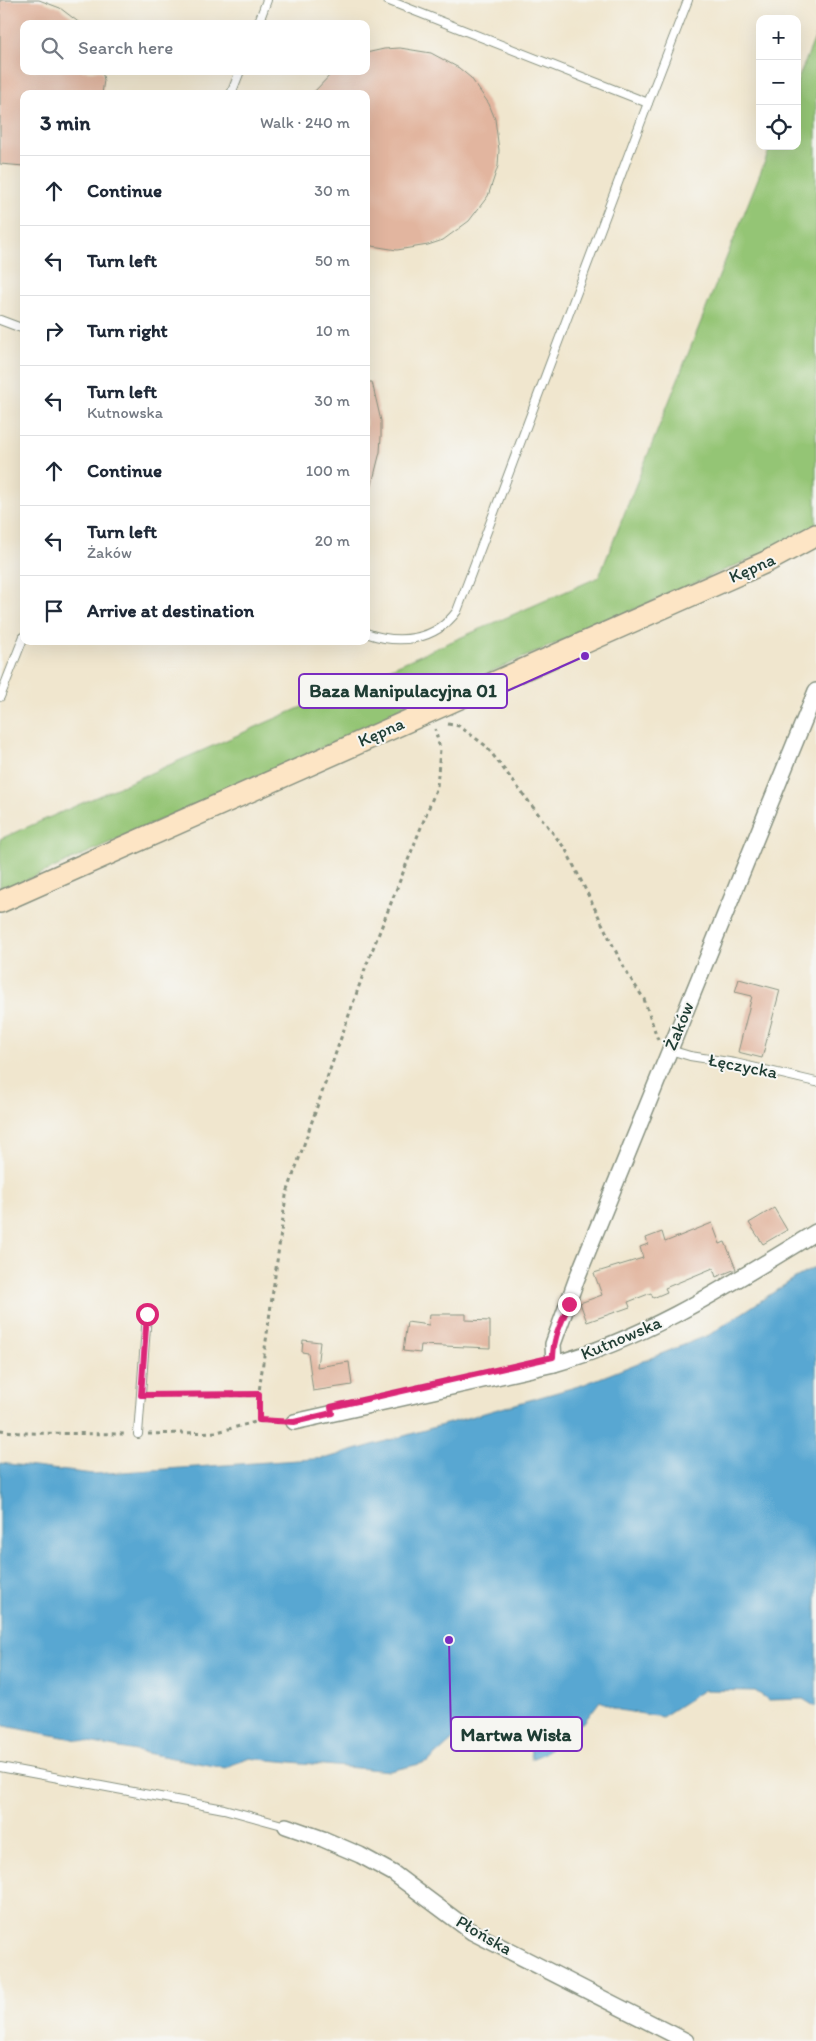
<!DOCTYPE html>
<html lang="en">
<head>
<meta charset="utf-8">
<style>
	body { margin:0; font-family:Itim,sans-serif; background:#f2f2f3; color:#1f2937 }
	.controls { position:absolute; right:15px; top:15px; display:grid; overflow:hidden; border-radius:10px; box-shadow:0 5px 20px #0002 }
	.controls button { width:45px; height:45px; display:grid; place-items:center; padding:0; border:0; border-bottom:1px solid #e0e1e3; background:#fff; color:#1f2937; font:25px sans-serif }
	.stop { position:absolute; width:15px; height:15px; margin:-11px; border:4px solid #db2777; border-radius:50%; background:#fff }
	.stop.end { background:#db2777; border-color:#fff; box-shadow:0 1px 5px #0008 }
	.list { margin:0; padding:0; list-style:none }
	h2 { display:flex; justify-content:space-between; align-items:center; height:65px; margin:0; padding:0 20px; font-size:21px }
	h2 small { font-size:16px; font-weight:400; color:#747a83 }
	.list li { display:grid; grid-template-columns:32px 1fr auto; gap:15px; align-items:center; box-sizing:border-box; height:70px; padding:0 20px; border-top:1px solid #e0e1e3 }
	.list b { display:block; font-size:19px; white-space:nowrap }
	.list p { margin:0; font-size:16px; white-space:nowrap; color:#747a83 }
	.list em { font-size:16px; font-style:normal; color:#747a83 }
	.icon { flex:none; width:28px; height:28px; fill:none; stroke:currentColor; stroke-width:2; stroke-linecap:round; stroke-linejoin:round }
	.map { position:relative; flex:none; width:816px; height:2041px; overflow:hidden }
	.search { position:absolute; background:#fff; box-shadow:0 5px 20px #0002; left:20px; top:20px; width:350px; height:55px; display:flex; align-items:center; gap:12px; box-sizing:border-box; padding:0 18px; border-radius:10px; color:#747a83; font-size:19px }
	.panel { position:absolute; background:#fff; box-shadow:0 5px 20px #0002; left:20px; top:90px; width:350px; height:555px; border-radius:10px }
	.map>svg:first-child { display:block }
	.green { fill:#94c575; stroke:#5a8154 }
	.water { fill:#58a7d2; stroke:#3c7283 }
	.building { fill:#e2b59f }
	.lines { fill:none; stroke-linecap:round; stroke-linejoin:round }
	.lane-casing { stroke:#889281; stroke-width:10 }
	.street-casing { stroke:#889281; stroke-width:18 }
	.secondary-casing { stroke:#889281; stroke-width:24 }
	.path { stroke:#889281; stroke-width:3; stroke-dasharray:4 4; stroke-linecap:butt }
	.lane { stroke:#fff; stroke-width:8 }
	.street { stroke:#fff; stroke-width:15 }
	.secondary { stroke:#fde5c5; stroke-width:21 }
	.route { stroke:#db2777; stroke-width:6 }
	.labels { text-anchor:middle; dominant-baseline:central; stroke-width:4; stroke-linejoin:round; paint-order:stroke }
	.street-label { font-size:18px; fill:#1f3d34; stroke:#f6f6f2 }
	.leader { fill:none; stroke:#7b2cbf; stroke-width:2 }
	.callout-dot { fill:#7b2cbf; stroke:#f6f6f2; stroke-width:2 }
	.callout { fill:#f6f6f2; stroke:#7b2cbf; stroke-width:2 }
	.callout-label { font-size:19px; text-anchor:middle; font-weight:bold; fill:#1f3d34 }
</style>
</head>
<body>
<div class="map">
<svg width="816" height="2041" viewBox="0 0 816 2041">
	<rect width="100%" height="100%" fill="#f6f6f2"/>
	<filter id="ink" filterUnits="userSpaceOnUse"><feTurbulence type="fractalNoise" baseFrequency=".02" numOctaves="2"/><feDisplacementMap in="SourceGraphic" scale="10" xChannelSelector="R" yChannelSelector="G"/><feConvolveMatrix kernelMatrix="1 2 1 2 8 2 1 2 1" color-interpolation-filters="sRGB"/></filter>
	<filter id="wash" filterUnits="userSpaceOnUse"><feTurbulence type="fractalNoise" baseFrequency=".0096" numOctaves="4" result="noise"/><feDisplacementMap in="SourceGraphic" scale="20" xChannelSelector="R" yChannelSelector="G"/><feGaussianBlur stdDeviation="1.12" result="paint"/><feColorMatrix in="noise" values="0 0 0 0 0 0 0 0 0 0 0 0 0 0 0 0 0 1.4 0 .05"/><feComposite in="paint" operator="in"/></filter>
	<g filter="url(#wash)">
		<rect width="100%" height="100%" fill="#f0e6ce"/>
		<!-- green -->
		<path class="green" d="M816 35V524L769 551 472 680C433 688 408 703 374 724L0 892V839L599 577 771 146H797V82Z"/>
		<!-- water -->
		<path class="water" d="M816 1267V1707L803 1699 769 1700 755 1691 704 1690 662 1717 619 1710 600 1701 585 1721 570 1730 543 1754 531 1759 530 1737 493 1741 457 1736 428 1762 390 1771 247 1758 225 1768 0 1725V1463L93 1474 327 1458 582 1385 709 1335 795 1278Z"/>
		<g id="blocks">
			<!-- building -->
			<g class="building">
				<path d="M0 0H39L60 8 81 24H24V71H102L104 80 102 94H24V166L0 164Z"/>
				<path d="M400 48 431 53 459 68 471 78 489 104 495 119 499 150 498 166 488 196 469 221 443 240 428 245 397 250 366 245V94H312L334 71H366V53L384 49Z"/>
				<path d="M366 382H372L381 421V437L380 452 371 488H366Z"/>
				<path d="M739 979 780 990 762 1058 738 1052 752 996 735 992Z"/>
				<path d="M774 1208 787 1230 763 1244 749 1223Z"/>
				<path d="M712 1223 720 1244 725 1242 736 1269 716 1277 713 1268 665 1288 667 1292 653 1298 651 1293 628 1302 630 1307 587 1322 580 1303 602 1295 594 1273 643 1258 640 1247 648 1244 646 1238 662 1232 665 1242Z"/>
				<path d="M430 1314H466V1320L490 1321V1348L421 1345 420 1353 403 1351 407 1322 429 1325Z"/>
				<path d="M303 1340 320 1342 317 1367 349 1362 352 1385 313 1391 308 1353 302 1352Z"/>
			</g>
		</g>
	</g>
	<g filter="url(#ink)">
		<use href="#blocks" fill-opacity="0" stroke="#889281" stroke-width="1"/>
		<g class="lines">
			<!-- lane casing -->
			<g class="lane-casing">
				<g id="lane">
					<path d="M387 0 648 103 688 0"/>
					<path d="M258 24 267 0"/>
					<path d="M231 94 240 71"/>
					<path d="M0 320 24 329"/>
					<path d="M366 633C399 645 435 641 457 611L648 103"/>
					<path d="M0 697 24 636"/>
					<path d="M670 1050 690 1056 735 1063 816 1082"/>
					<path d="M138 1434 147 1314"/>
					<path d="M0 1767 224 1809 286 1826"/>
				</g>
			</g>
			<!-- street casing -->
			<g class="street-casing">
				<g id="street">
					<path d="M554 1364 553 1344 577 1278 816 691"/>
					<path d="M294 1422 554 1364C650 1337 732 1283 816 1232"/>
					<path d="M286 1826 323 1839 360 1855 393 1873 472 1932 686 2041"/>
				</g>
			</g>
			<!-- secondary casing -->
			<g class="secondary-casing">
				<path id="secondary" d="M0 902 766 562 816 535"/>
			</g>
			<!-- path -->
			<g class="path">
				<path d="M448 724 459 726 486 746 566 850 625 970 644 999 658 1040"/>
				<path d="M151 1395H259"/>
				<path d="M259 1421 258 1399 286 1196 366 966 437 787 440 749 435 729"/>
				<path d="M0 1430 20 1433 127 1434"/>
				<path d="M148 1434 217 1432 259 1421 280 1422"/>
			</g>
			<!-- lane -->
			<use href="#lane" class="lane"/>
			<!-- street -->
			<use href="#street" class="street"/>
			<!-- secondary -->
			<use href="#secondary" class="secondary"/>
		</g>
	</g>
	<g class="lines" filter="url(#ink)">
		<!-- route -->
		<path class="route" d="M147 1314 141 1395 259 1394V1420L294 1422 332 1413 331 1407 553 1357C553 1337 562 1322 569 1304"/>
	</g>
	<g class="labels">
		<!-- street labels -->
		<g class="street-label">
			<text transform="translate(752 568) rotate(-24)">Kępna</text>
			<text transform="translate(381 732) rotate(-24)">Kępna</text>
			<text transform="translate(679 1026) rotate(-68)">Żaków</text>
			<text transform="translate(743 1066) rotate(11)">Łęczycka</text>
			<text transform="translate(621 1338) rotate(-23)">Kutnowska</text>
			<text transform="translate(484 1935) rotate(30)">Płońska</text>
		</g>
	</g>
	<!-- callouts -->
	<path class="leader" d="M585 656L507 691M449 1640L451 1734"/>
	<g class="callout-dot">
		<circle cx="585" cy="656" r="5"/>
		<circle cx="449" cy="1640" r="5"/>
	</g>
	<g class="callout">
		<rect x="299" y="674" width="208" height="34" rx="5"/>
		<rect x="451" y="1717" width="131" height="34" rx="5"/>
	</g>
	<g class="callout-label">
		<text x="403" y="697">Baza Manipulacyjna 01</text>
		<text x="516" y="1741">Martwa Wisła</text>
	</g>
</svg>
<div class="controls">
<button>+</button>
<button>−</button>
<button><svg class="icon" aria-label="locate" viewBox="0 0 24 24"><circle cx="12" cy="12" r="6"/><path d="M12 2v4M12 18v4M2 12h4M18 12h4"/></svg></button>
</div>
<div class="stop" style="left:147px;top:1314px"></div>
<div class="stop end" style="left:569px;top:1304px"></div>
<div class="search"><svg class="icon" aria-label="search" viewBox="0 0 24 24"><circle cx="10" cy="10" r="6"/><path d="M15 15l6 6"/></svg>Search here</div>
<section class="panel">
<h2>3 min<small>Walk · 240 m</small></h2>
<ul class="list">
<li><svg class="icon" aria-label="ahead" viewBox="0 0 24 24"><path d="M12 20V5M6 11l6-6 6 6"/></svg><div><b>Continue</b></div><em>30 m</em></li>
<li><svg class="icon" aria-label="left" viewBox="0 0 24 24"><path d="M17 20v-9H6M10 6l-5 5 5 5"/></svg><div><b>Turn left</b></div><em>50 m</em></li>
<li><svg class="icon" aria-label="right" viewBox="0 0 24 24"><path d="M7 20v-9h11M14 6l5 5-5 5"/></svg><div><b>Turn right</b></div><em>10 m</em></li>
<li><svg class="icon" aria-label="left" viewBox="0 0 24 24"><path d="M17 20v-9H6M10 6l-5 5 5 5"/></svg><div><b>Turn left</b><p>Kutnowska</p></div><em>30 m</em></li>
<li><svg class="icon" aria-label="ahead" viewBox="0 0 24 24"><path d="M12 20V5M6 11l6-6 6 6"/></svg><div><b>Continue</b></div><em>100 m</em></li>
<li><svg class="icon" aria-label="left" viewBox="0 0 24 24"><path d="M17 20v-9H6M10 6l-5 5 5 5"/></svg><div><b>Turn left</b><p>Żaków</p></div><em>20 m</em></li>
<li><svg class="icon" aria-label="arrive" viewBox="0 0 24 24"><path d="M6 21V4h12l-3 4 3 4H6"/></svg><div><b>Arrive at destination</b></div></li>
</ul>
</section>
</div>
</body>
</html>
